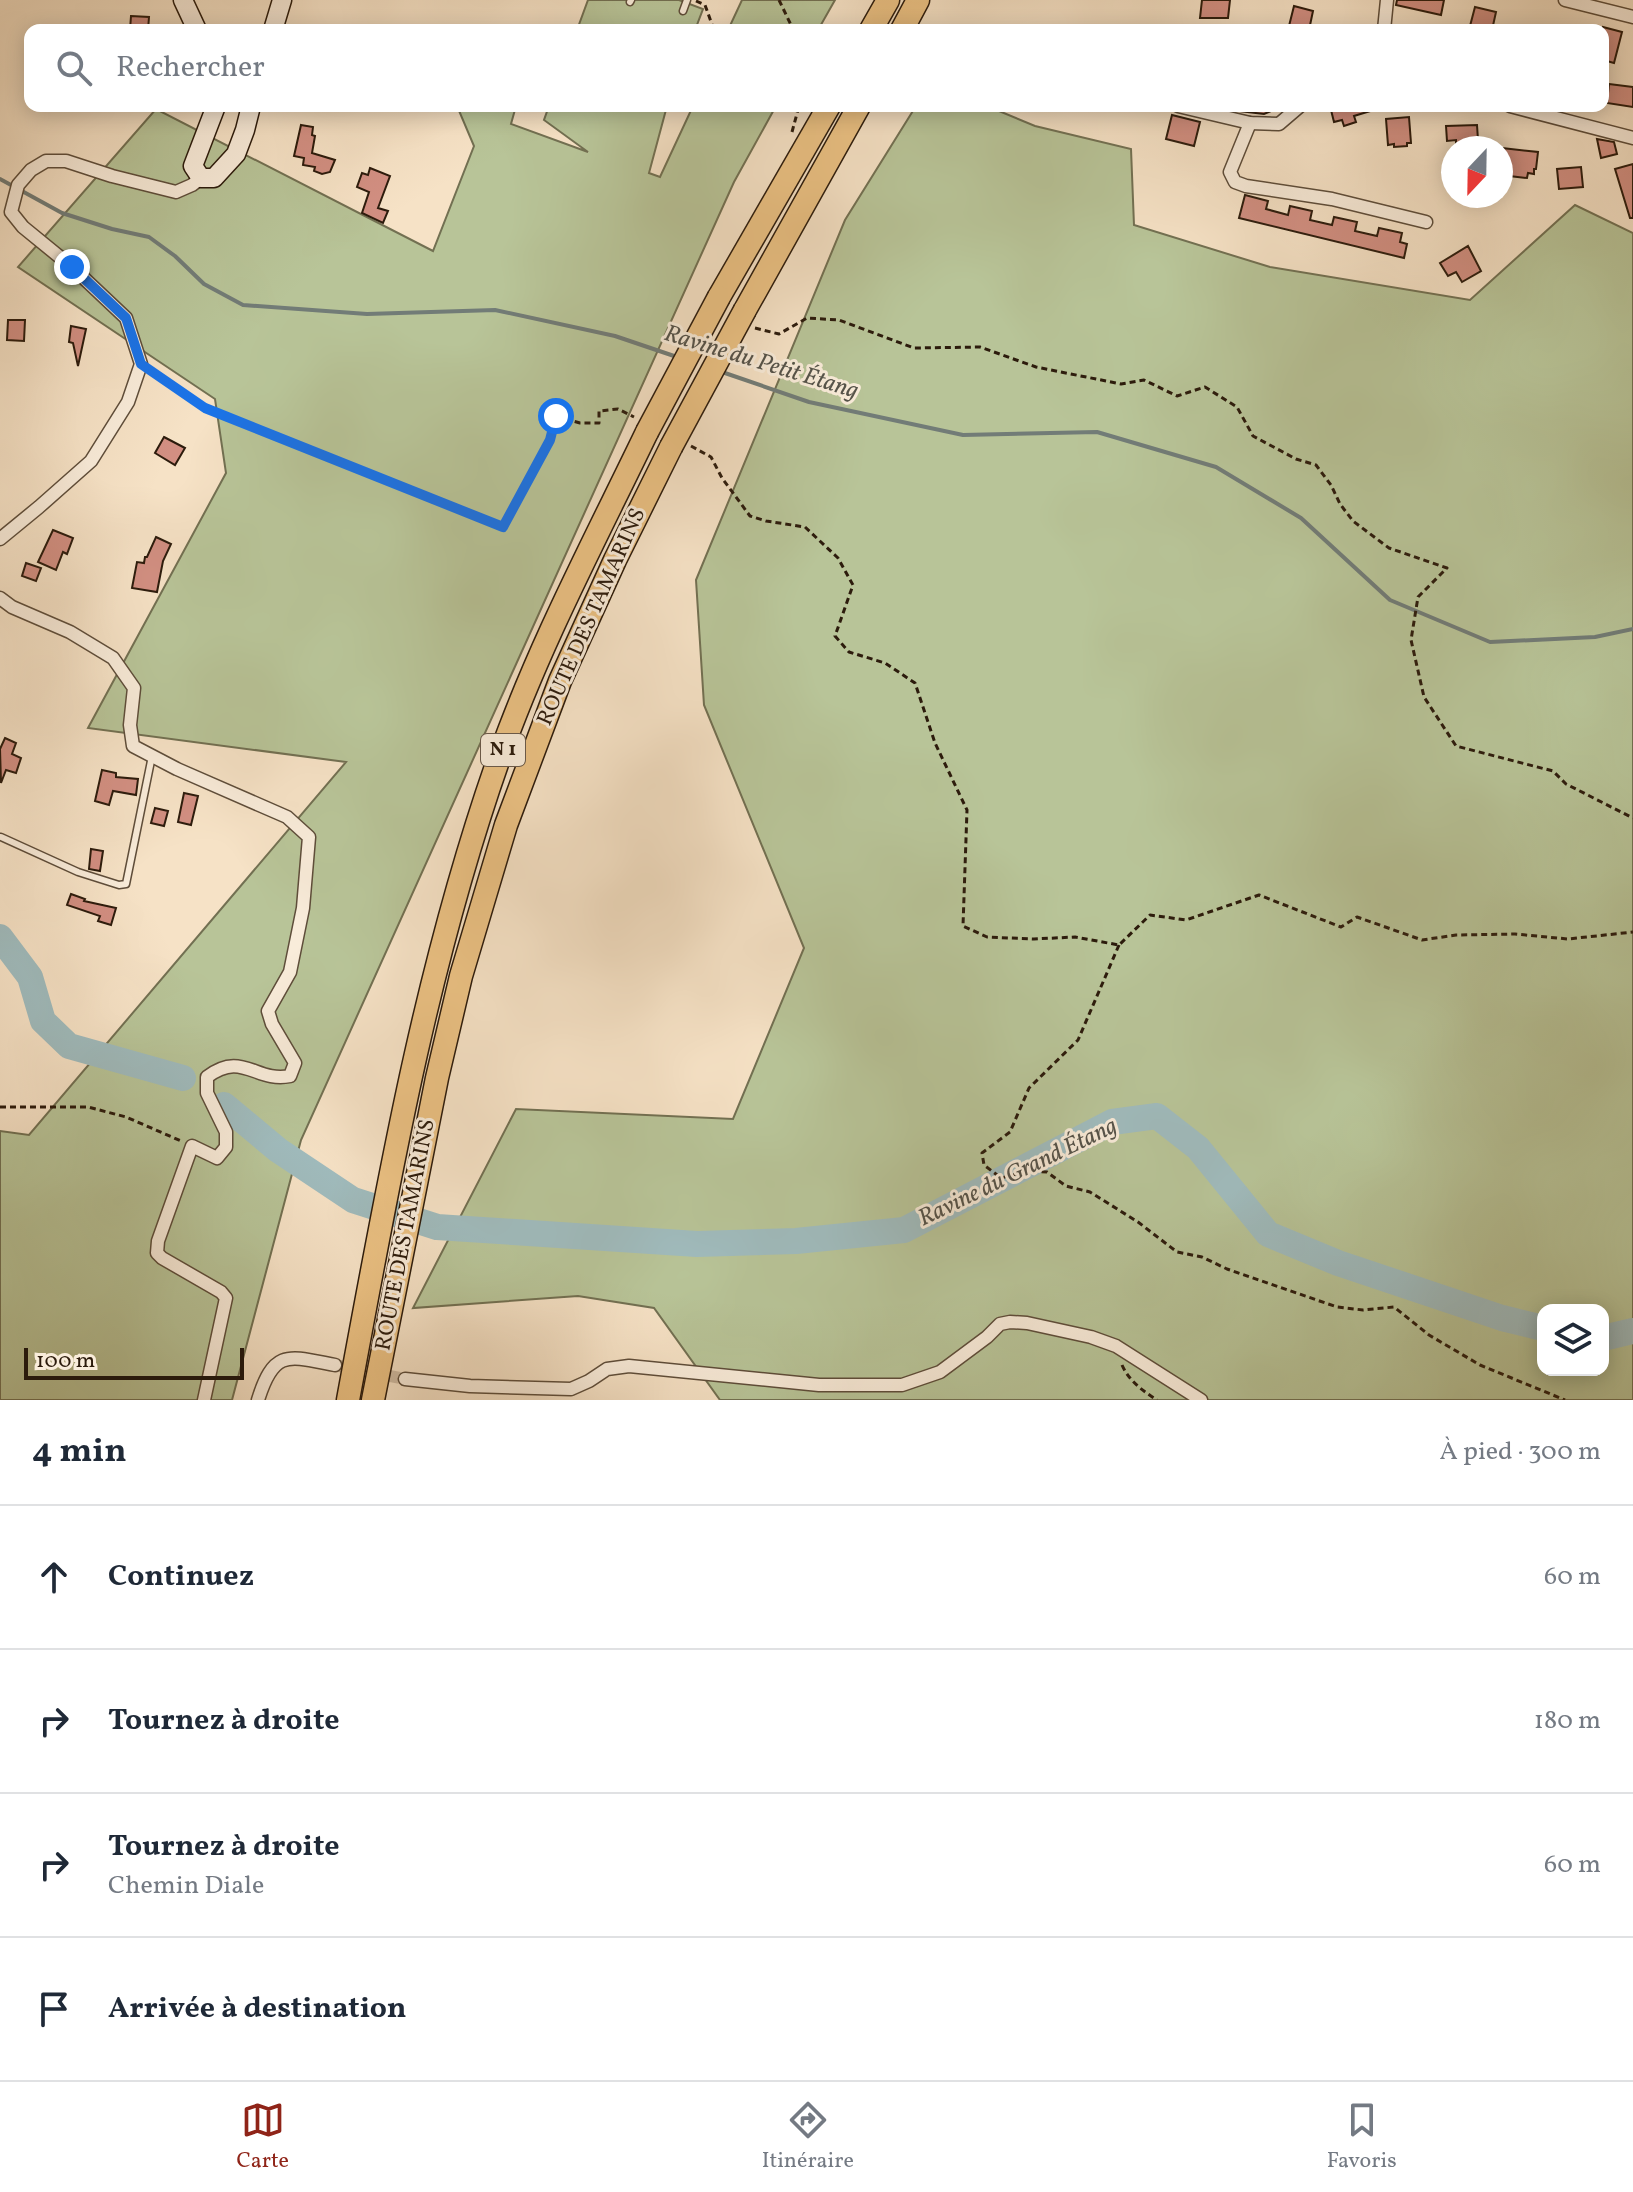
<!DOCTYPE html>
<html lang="fr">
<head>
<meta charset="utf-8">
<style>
	body { margin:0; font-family:Vollkorn,serif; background:#f2f2f3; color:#1f2937 }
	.controls { position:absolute; right:24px; bottom:24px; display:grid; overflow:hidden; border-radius:16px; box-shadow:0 4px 20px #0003 }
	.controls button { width:72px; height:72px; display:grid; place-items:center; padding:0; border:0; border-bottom:2px solid #e0e1e3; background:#fff; color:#1f2937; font:40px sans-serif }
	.compass { position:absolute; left:1441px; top:136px; width:72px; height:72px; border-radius:50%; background:#fff; box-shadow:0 4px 20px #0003; rotate:202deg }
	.scale { position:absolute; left:24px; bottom:20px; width:220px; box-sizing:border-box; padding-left:8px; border:4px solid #2c1b0c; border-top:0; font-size:22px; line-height:28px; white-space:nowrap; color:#2c1b0c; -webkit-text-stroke:6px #f9ecda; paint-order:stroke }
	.stop { position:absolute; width:24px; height:24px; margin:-18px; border:6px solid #1a73e8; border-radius:50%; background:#fff }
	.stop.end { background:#1a73e8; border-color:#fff; box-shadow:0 2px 8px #0008 }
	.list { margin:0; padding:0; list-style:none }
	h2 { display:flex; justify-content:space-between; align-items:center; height:104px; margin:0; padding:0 32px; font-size:34px }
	h2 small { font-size:26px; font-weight:400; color:#747a83 }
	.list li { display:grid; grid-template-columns:52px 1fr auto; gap:24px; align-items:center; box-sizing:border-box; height:144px; padding:0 32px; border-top:2px solid #e0e1e3 }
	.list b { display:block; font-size:30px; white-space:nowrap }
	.list p { margin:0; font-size:26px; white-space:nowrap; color:#747a83 }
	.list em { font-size:26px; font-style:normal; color:#747a83 }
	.icon { flex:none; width:44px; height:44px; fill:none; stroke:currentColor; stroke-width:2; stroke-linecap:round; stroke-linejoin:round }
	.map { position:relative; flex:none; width:1633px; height:1400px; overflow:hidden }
	.search { position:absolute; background:#fff; box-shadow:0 4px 20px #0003; left:24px; right:24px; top:24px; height:88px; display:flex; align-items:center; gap:20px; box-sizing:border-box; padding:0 28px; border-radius:16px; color:#747a83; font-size:30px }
	.sheet { height:680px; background:#fff }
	nav { display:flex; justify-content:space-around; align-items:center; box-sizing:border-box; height:112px; border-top:2px solid #e0e1e3; background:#fff; font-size:22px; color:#747a83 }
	nav a { display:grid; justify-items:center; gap:4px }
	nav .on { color:#8f2418 }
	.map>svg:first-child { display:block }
	.green { fill:#b8c498; stroke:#727052; stroke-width:2; fill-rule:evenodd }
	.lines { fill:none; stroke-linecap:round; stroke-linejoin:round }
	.stream { stroke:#727c77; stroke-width:4 }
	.river { stroke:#a0bcbe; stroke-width:26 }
	.building { fill:#d28f82; stroke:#2c1b0c; stroke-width:2 }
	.street-tunnel { stroke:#cebaa1; stroke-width:12; stroke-dasharray:12 6; stroke-linecap:butt }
	.lane-casing { stroke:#5e4d3a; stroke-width:9 }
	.street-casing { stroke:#5e4d3a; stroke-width:15 }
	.secondary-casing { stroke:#2c1b0c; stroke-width:21 }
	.highway-casing { stroke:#2c1b0c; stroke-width:25 }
	.path { stroke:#2c1b0c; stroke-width:3; stroke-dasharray:6 4; stroke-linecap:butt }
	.lane { stroke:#f9ecda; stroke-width:6 }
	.street { stroke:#f9ecda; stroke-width:12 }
	.secondary { stroke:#f9ecda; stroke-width:18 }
	.highway { stroke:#ebc183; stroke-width:22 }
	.highway-bridge-casing { stroke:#2c1b0c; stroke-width:25; stroke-linecap:butt }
	.highway-bridge { stroke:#ebc183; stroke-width:22 }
	.route { stroke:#1a73e8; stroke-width:10 }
	.labels { text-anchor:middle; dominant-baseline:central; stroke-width:6; stroke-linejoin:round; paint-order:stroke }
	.shield { fill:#f9ecda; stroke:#6a5a4a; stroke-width:2 }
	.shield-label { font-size:20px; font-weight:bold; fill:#2c1b0c }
	.street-label { font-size:22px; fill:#2c1b0c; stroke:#f9ecda }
	.water-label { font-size:24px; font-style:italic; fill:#55534a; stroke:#f9ecda }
</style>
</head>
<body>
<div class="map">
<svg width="1633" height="1400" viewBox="0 0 1633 1400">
	<rect width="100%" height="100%" fill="#f6e2c6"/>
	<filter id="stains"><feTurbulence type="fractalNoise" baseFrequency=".0025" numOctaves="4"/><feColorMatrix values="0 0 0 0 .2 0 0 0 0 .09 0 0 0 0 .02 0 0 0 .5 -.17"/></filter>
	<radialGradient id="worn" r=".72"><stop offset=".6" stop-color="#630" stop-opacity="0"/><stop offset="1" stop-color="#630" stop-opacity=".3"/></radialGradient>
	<!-- green -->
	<g class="green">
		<path d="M588 0H679L703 9 695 30H577Z"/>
		<path d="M742 0H835L818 30H728Z"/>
		<path d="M457 106H516L511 124 588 152 544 120 549 106H667L649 173 660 177 693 106H776L734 182 301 1140 232 1400H0V1131L29 1135 346 762 88 728 226 473 215 399 18 267 156 109 433 251 474 146Z"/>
		<path d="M916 106H987L1035 126 1131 149 1134 225 1270 267 1470 300 1575 205 1633 233V1400H720L654 1308 578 1296 413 1308 516 1109 733 1119 804 948 704 705 696 580 845 220ZM1543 1310H1603V1370H1543Z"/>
	</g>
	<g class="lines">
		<!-- stream -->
		<g class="stream">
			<path d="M0 179 62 213 112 229 149 237 175 256 204 284 243 305 367 314 495 310 615 336 680 358"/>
			<path d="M722 372 809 402 963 435 1097 432 1216 467 1301 518 1390 600 1490 642 1595 637 1633 629"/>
		</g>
		<!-- river -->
		<g class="river">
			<path d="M0 937 30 977 43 1021 69 1046 183 1078"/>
			<path d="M224 1105 278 1150 353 1200 437 1227 697 1244 796 1241 904 1230 1112 1122 1157 1116 1198 1148 1268 1234 1338 1263 1502 1318 1543 1328"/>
			<path d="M1603 1338 1633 1331"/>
		</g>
	</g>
	<!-- building -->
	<g class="building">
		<path d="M1202 0H1230L1228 18H1200Z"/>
		<path d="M1397 0H1444L1441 15 1396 5Z"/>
		<path d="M1294 6 1313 11 1309 30 1289 26Z"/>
		<path d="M1475 7 1496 12 1492 30 1470 26Z"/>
		<path d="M131 16 149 17 148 30H130Z"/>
		<path d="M1603 27 1622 32 1614 63 1603 60Z"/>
		<path d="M1609 84 1633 87V107L1607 103Z"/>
		<path d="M1229 106H1283L1264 114 1239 111 1229 108Z"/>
		<path d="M1330 106H1377V109L1354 116 1356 122 1344 126 1342 120 1334 122Z"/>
		<path d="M1172 115 1200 122 1194 146 1166 139Z"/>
		<path d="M1409 117 1411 143H1407V146L1394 147V144L1388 145 1386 119Z"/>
		<path d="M301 125 313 127 312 135 315 136 312 153 335 160 330 172 322 174 314 171 315 167 303 165 304 158 294 156Z"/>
		<path d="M1477 125 1478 140H1470V148H1456V140L1447 141 1446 126Z"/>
		<path d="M1597 139 1614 142 1617 154 1601 158Z"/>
		<path d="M1502 148 1538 152 1536 169H1534V174L1528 173 1527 178 1501 175Z"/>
		<path d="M1633 164V218H1630L1615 169Z"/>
		<path d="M1581 167 1583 187 1559 189 1557 169Z"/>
		<path d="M370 168 390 176 378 208 388 211 383 223 362 213 369 192 357 187 362 173 368 175Z"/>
		<path d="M1245 195 1268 201 1266 209 1288 215 1290 206 1312 211 1310 220 1332 225 1334 217 1357 222 1355 231 1377 236 1379 228 1402 233 1400 242 1407 244 1404 258 1239 218Z"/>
		<path d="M1468 246 1481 271 1462 282 1456 272 1448 276 1440 263Z"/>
		<path d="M8 320H25L24 341 7 340Z"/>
		<path d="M71 326 86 329 78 366 73 343 69 342Z"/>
		<path d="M164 437 185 448 175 465 155 453Z"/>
		<path d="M53 530 73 538 67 554 63 552 56 570 38 562Z"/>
		<path d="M156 537 171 544 163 561 157 592 132 588 137 562 144 563 145 557H147Z"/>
		<path d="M26 563 41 568 36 581 22 576Z"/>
		<path d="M5 738 16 743 12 754 21 758 16 773 6 770 1 783 0 749Z"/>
		<path d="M102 770 116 773V777L138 779 136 795 113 791 109 805 95 801Z"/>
		<path d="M184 793 198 796 191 825 178 822Z"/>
		<path d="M155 808 168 811 164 826 151 823Z"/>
		<path d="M91 849 103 851 100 871 89 869Z"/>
		<path d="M71 894 85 899 84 901 116 908 111 925 98 921 100 916 67 905Z"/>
	</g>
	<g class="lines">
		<!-- street-tunnel -->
		<path class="street-tunnel" d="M335 1365 405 1379"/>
		<!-- lane casing -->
		<g class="lane-casing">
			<g id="lane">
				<path d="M630 2 631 0"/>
				<path d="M683 11 687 0"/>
				<path d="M1 837 78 872 119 885 126 884 152 756"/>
			</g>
		</g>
		<!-- street casing -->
		<g class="street-casing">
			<g id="street">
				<path d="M1565 0 1633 17"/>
				<path d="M1384 30 1387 0"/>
				<path d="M1178 106 1250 123 1279 124 1300 106"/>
				<path d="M1510 106 1633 138"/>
				<path d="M1250 123 1230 172 1235 182 1246 186 1332 199 1426 222"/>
				<path d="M0 539 39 507 91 461 128 402 141 364 126 318 72 267 23 227 11 212 18 185 31 170 46 161H66L112 176 176 192 192 185 201 178"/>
				<path d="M0 598 12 607 70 632 113 658 134 688 130 725 133 746 177 769 287 817 309 837 303 908 290 972 268 1011 272 1024 295 1063 290 1076C256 1083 242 1050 207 1077V1093L226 1132V1147L217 1158 192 1146 158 1241 157 1253 162 1258 221 1292 226 1298 204 1400"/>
				<path d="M405 1379 470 1386 571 1389 589 1381 607 1369 629 1366 819 1385H902L940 1372 987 1337 1000 1324 1010 1322 1027 1323 1091 1337 1116 1346 1201 1400"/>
				<path d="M258 1400C274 1348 289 1356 335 1365"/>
			</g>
		</g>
		<!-- secondary casing -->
		<g class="secondary-casing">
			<g id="secondary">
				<path d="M183 0 197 30"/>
				<path d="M273 30 282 0"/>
				<path d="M216 106 193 166 201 178H214L236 154 245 130 251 106"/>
			</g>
		</g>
		<!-- highway casing -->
		<g class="highway-casing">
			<g id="highway">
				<path d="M871 30 888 0"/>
				<path d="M902 30 918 0"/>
				<path d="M719 297 829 106"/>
				<path d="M745 310 859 106"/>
				<path d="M348 1400C388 1184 426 965 499 758 539 645 595 540 647 432"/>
				<path d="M373 1400 437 1078 461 976 506 825 560 681 615 560 671 447"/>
			</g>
		</g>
		<!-- path -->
		<g class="path">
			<path d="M779 0 791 25 790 30"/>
			<path d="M696 1 705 5 714 30"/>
			<path d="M792 132 799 106"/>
			<path d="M755 328 779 334 807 318 839 320 914 348 980 347 1036 367 1121 384 1144 380 1177 396 1205 387 1237 407 1253 436 1296 459 1316 465 1331 485 1340 504 1353 521 1389 548 1447 568 1418 597 1411 640 1424 697 1456 746 1553 771 1566 784 1633 818"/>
			<path d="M151 370 205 408 503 527 550 440 556 416 580 423H599V411L618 409 634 417"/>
			<path d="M691 446 711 457 722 478 750 516 766 521 805 527 838 558 853 585 835 636 849 652 885 663 915 683 935 743 967 810 963 926 987 937 1034 939 1075 937 1119 945 1150 915 1186 920 1259 895 1341 927 1357 917 1422 940 1456 935 1515 934 1568 939 1633 932"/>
			<path d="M1119 945 1078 1040 1029 1088 1010 1132 982 1153 984 1165 1001 1178 1028 1171 1047 1172 1066 1186 1090 1192 1138 1222 1177 1252 1202 1257 1227 1269 1337 1307 1363 1310 1394 1307 1429 1335 1480 1365 1565 1400"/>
			<path d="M0 1107H88L126 1117 181 1141"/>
			<path d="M1122 1365C1129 1381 1143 1391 1157 1400"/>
		</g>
		<!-- lane -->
		<use href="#lane" class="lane"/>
		<!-- street -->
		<use href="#street" class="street"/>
		<!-- secondary -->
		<use href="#secondary" class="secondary"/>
		<!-- highway -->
		<use href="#highway" class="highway"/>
		<!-- highway-bridge casing -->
		<g class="highway-bridge-casing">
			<g id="highway-bridge">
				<path d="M647 432 719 297"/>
				<path d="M671 447 745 310"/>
			</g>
		</g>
		<!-- highway-bridge -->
		<use href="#highway-bridge" class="highway-bridge"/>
	</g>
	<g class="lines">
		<!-- route -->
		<path class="route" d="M72 267 126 318 141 364 205 408 503 527 550 440 556 416"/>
	</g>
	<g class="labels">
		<!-- shield labels -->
		<rect class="shield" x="481" y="734" width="44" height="32" rx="6"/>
		<g class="shield-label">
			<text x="503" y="750">N 1</text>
		</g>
		<!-- street labels -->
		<g class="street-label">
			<text transform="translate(592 617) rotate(-66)">ROUTE DES TAMARINS</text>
			<text transform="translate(406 1235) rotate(-79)">ROUTE DES TAMARINS</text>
		</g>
		<!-- water labels -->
		<g class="water-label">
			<text transform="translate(761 363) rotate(17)">Ravine du Petit Étang</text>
			<text transform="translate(1018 1173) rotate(-26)">Ravine du Grand Étang</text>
		</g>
	</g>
	<rect width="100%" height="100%" filter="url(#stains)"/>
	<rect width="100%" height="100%" fill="url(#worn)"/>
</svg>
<div class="controls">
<button><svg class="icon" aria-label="layers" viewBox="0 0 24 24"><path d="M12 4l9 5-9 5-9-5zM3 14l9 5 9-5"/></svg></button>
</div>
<svg class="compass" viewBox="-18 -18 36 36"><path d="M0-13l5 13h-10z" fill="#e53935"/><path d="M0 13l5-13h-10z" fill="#747a83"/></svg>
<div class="scale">100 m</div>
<div class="stop" style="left:556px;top:416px"></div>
<div class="stop end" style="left:72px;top:267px"></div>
<div class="search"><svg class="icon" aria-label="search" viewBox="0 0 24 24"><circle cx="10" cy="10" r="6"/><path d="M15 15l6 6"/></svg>Rechercher</div>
</div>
<section class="sheet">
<h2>4 min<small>À pied · 300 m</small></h2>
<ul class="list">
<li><svg class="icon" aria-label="ahead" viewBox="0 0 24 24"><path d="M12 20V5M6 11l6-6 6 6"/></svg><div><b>Continuez</b></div><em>60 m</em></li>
<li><svg class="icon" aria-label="right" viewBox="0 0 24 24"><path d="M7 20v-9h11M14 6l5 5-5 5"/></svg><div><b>Tournez à droite</b></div><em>180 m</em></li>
<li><svg class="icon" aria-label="right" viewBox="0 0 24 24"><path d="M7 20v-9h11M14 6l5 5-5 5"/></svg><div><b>Tournez à droite</b><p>Chemin Diale</p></div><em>60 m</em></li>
<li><svg class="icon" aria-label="arrive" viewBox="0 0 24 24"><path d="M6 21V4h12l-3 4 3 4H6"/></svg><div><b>Arrivée à destination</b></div></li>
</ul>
</section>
<nav>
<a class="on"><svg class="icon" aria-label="map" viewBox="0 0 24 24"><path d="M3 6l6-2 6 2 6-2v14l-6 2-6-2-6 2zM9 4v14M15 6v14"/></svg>Carte</a>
<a><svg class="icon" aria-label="directions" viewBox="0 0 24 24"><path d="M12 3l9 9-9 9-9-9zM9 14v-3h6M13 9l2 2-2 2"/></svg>Itinéraire</a>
<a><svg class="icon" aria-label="saved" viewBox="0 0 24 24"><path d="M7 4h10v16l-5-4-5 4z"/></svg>Favoris</a>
</nav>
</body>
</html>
